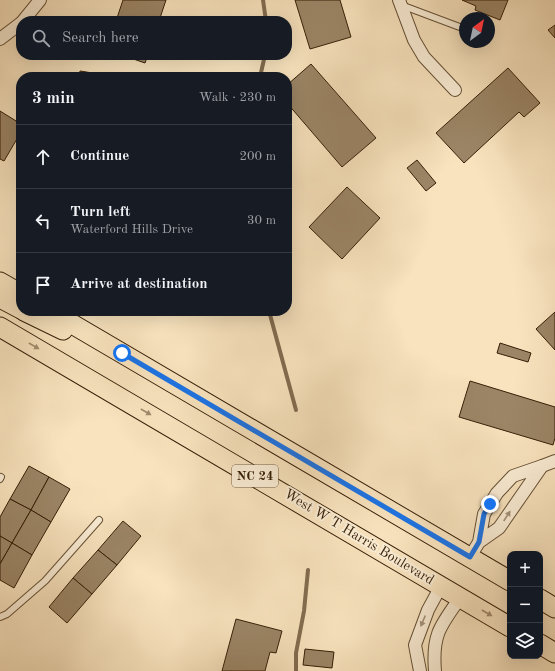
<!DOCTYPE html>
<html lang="en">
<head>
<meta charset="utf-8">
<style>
	body { margin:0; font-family:"Old Standard TT",serif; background:#20242c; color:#f1f3f6 }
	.controls { position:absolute; right:12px; bottom:12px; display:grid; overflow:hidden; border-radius:8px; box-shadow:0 4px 16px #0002 }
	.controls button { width:36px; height:36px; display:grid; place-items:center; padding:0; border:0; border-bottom:1px solid #363941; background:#171b24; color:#f1f3f6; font:20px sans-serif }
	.compass { position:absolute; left:459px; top:12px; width:36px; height:36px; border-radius:50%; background:#171b24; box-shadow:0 4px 16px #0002; rotate:33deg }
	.stop { position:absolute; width:12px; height:12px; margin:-9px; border:3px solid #1a73e8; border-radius:50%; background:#fff }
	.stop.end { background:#1a73e8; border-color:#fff; box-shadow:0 1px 4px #0008 }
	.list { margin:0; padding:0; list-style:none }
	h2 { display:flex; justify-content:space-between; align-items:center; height:52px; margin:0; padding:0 16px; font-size:17px }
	h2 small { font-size:13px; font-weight:400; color:#9ea1a6 }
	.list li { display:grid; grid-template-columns:26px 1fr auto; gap:12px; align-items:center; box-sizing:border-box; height:64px; padding:0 16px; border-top:1px solid #363941 }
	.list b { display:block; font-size:15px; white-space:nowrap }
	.list p { margin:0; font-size:13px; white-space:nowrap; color:#9ea1a6 }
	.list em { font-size:13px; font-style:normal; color:#9ea1a6 }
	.icon { flex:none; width:22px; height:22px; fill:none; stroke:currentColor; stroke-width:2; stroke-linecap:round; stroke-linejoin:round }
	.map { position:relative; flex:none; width:555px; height:671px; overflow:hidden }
	.search { position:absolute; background:#171b24; box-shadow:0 4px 16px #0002; left:16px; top:16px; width:276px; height:44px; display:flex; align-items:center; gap:10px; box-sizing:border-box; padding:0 14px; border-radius:16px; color:#9ea1a6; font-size:15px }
	.panel { position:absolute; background:#171b24; box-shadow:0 4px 16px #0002; left:16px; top:72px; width:276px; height:244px; border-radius:16px }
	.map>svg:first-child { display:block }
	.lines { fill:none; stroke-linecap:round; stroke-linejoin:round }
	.stream { stroke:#836c50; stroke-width:4 }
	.building { fill:#9b8566; stroke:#361f07 }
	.lane-casing { stroke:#665035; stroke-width:8 }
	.street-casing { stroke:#665035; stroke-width:14 }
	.primary-casing { stroke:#361f07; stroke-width:21 }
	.lane { stroke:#faedd5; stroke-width:6 }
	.street { stroke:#faedd5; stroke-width:12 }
	.primary { stroke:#f8e3be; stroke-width:19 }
	.oneway { fill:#a18b6c }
	.oneway2 { fill:#a29078 }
	.route { stroke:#1a73e8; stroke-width:5 }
	.labels { text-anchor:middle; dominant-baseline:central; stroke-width:4; stroke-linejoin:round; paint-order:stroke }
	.shield { fill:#faedd5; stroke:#715d45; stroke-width:1 }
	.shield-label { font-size:13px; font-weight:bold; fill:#361f07 }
	.street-label { font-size:14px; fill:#361f07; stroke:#faedd5 }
</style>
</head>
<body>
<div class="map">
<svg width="555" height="671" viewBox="0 0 555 671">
	<rect width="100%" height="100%" fill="#f8e3be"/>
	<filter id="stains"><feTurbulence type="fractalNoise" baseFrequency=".005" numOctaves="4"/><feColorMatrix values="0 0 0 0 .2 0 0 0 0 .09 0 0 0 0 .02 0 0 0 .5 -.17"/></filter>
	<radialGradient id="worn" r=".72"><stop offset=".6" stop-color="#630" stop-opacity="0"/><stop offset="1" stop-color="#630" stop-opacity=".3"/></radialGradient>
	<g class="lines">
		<!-- stream -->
		<g class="stream">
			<path d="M263 0 266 21"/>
			<path d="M260 77 265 55"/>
			<path d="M269 311 296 410"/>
			<path d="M296 671V653L304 611 308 570"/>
		</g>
	</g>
	<!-- building -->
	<g class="building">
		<path d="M123 0H166L159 21H116Z"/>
		<path d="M295 0H340L351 37 310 49Z"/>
		<path d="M462 0H508L500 20 475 10 476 6Z"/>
		<path d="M555 25V38L548 30Z"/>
		<path d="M122 55H148L145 63Z"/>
		<path d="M311 64 376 138 342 167 287 103V85Z"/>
		<path d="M508 68 540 103 524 117 519 112 464 163 436 133Z"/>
		<path d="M80 71 118 77H79Z"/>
		<path d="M0 111 21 124V132L4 161 0 159Z"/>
		<path d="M417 160 436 183 426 191 407 168Z"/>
		<path d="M347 187 380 218 342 259 309 227Z"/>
		<path d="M555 312V350L536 329Z"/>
		<path d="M500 343 531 353 528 362 497 353Z"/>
		<path d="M470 381 555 407V438L553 445 459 417Z"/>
		<path d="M29 466 49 477 31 510 10 499Z"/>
		<path d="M49 477 70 489 51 522 31 510Z"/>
		<path d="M10 499 31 510 12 543 0 536V517Z"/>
		<path d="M31 510 51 522 32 555 12 543Z"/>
		<path d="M123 521 141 536 117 565 98 550Z"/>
		<path d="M0 536 12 543 0 564Z"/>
		<path d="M12 543 32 555 14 588 0 580V564Z"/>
		<path d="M98 550 117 565 92 594 73 578Z"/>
		<path d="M73 578 92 594 67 623 49 607Z"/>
		<path d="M236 619 282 631 276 653 270 652 265 671H222Z"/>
		<path d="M305 649 334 652 332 668 303 665Z"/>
	</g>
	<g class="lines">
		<!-- lane casing -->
		<g class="lane-casing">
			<g id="lane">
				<path d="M401 5 465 29"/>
				<path d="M0 479 1 477"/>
				<path d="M0 617 7 614 45 581 99 520"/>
			</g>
		</g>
		<!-- street casing -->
		<g class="street-casing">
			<g id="street">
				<path d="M399 0 414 40 424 57 455 90"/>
				<path d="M23 21 40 0"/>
				<path d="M0 39 21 23"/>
				<path d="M542 466 555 461"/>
				<path d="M470 557 479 542 484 514 497 493 513 476 542 466 499 528 479 542"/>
				<path d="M420 671 415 645 428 610 441 586"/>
				<path d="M435 671C432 635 440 626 460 598"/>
			</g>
		</g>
		<!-- primary casing -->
		<g class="primary-casing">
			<g id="primary">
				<path d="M0 282 21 294"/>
				<path d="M0 298 21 309"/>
				<path d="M24 311 63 330"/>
				<path d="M50 311 510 581"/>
				<path d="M0 327 510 627"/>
				<path d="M540 599 555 608"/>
				<path d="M540 644 555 653"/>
			</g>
		</g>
		<!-- lane -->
		<use href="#lane" class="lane"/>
		<!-- street -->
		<use href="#street" class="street"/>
		<!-- primary -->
		<use href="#primary" class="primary"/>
	</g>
	<!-- one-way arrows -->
	<defs><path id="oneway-solid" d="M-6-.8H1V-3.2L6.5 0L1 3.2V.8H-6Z"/></defs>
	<g class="oneway">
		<use href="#oneway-solid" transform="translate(34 346) rotate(30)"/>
		<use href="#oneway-solid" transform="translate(146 412) rotate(30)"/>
		<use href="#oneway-solid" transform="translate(487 613) rotate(30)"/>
	</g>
	<g class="oneway2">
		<use href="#oneway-solid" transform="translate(507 516) rotate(-57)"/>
		<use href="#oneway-solid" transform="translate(423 621) rotate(113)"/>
	</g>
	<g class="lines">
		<!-- route -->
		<path class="route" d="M122 353 470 557 479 542 484 514 490 504"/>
	</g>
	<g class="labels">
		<!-- shield labels -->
		<rect class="shield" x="232" y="465" width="46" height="22" rx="3"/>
		<g class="shield-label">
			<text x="255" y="476">NC 24</text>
		</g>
		<!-- street labels -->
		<g class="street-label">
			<text transform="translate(359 537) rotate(31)">West W T Harris Boulevard</text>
		</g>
	</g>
	<rect width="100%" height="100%" filter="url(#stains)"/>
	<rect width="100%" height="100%" fill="url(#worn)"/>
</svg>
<div class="controls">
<button>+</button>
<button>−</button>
<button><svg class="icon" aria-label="layers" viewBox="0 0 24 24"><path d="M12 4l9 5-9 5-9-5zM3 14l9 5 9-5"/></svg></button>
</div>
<svg class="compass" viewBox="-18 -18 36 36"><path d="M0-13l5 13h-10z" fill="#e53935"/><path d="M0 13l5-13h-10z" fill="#9ea1a6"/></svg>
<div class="stop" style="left:122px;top:353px"></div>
<div class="stop end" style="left:490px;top:504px"></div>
<div class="search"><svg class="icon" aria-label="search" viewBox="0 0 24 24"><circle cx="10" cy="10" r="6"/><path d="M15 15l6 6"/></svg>Search here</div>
<section class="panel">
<h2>3 min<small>Walk · 230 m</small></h2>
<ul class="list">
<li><svg class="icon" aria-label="ahead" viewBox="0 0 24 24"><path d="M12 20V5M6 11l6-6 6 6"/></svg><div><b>Continue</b></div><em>200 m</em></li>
<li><svg class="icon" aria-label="left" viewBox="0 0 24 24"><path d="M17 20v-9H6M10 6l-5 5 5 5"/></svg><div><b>Turn left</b><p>Waterford Hills Drive</p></div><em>30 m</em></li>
<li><svg class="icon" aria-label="arrive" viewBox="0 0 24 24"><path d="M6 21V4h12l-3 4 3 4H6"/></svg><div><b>Arrive at destination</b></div></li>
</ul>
</section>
</div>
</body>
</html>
